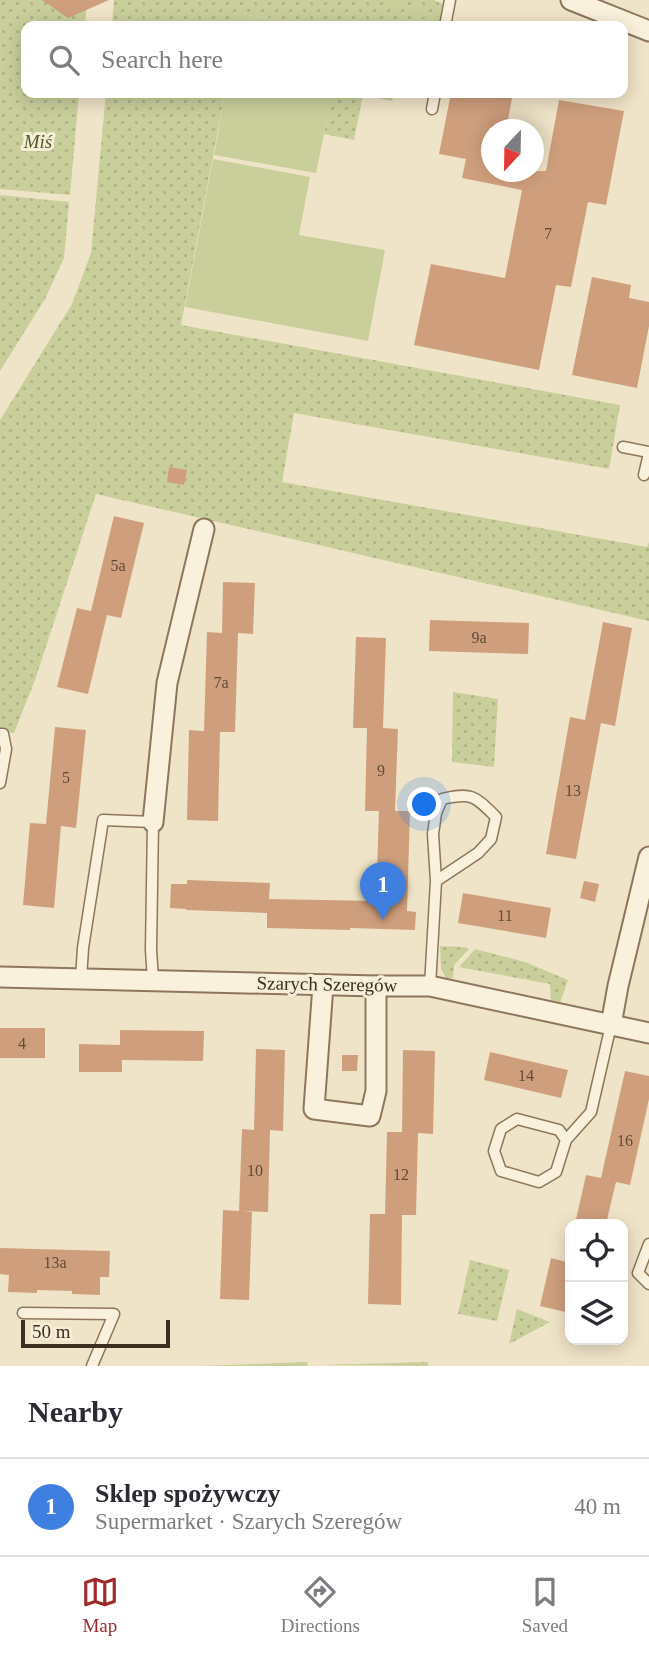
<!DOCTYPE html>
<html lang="en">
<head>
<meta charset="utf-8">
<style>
	body { margin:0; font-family:Georgia,serif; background:#f2f2f3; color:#2b2b33 }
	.controls { position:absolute; right:21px; bottom:21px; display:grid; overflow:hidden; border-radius:14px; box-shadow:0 4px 18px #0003 }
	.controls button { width:63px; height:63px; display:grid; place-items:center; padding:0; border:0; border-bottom:2px solid #e1e1e2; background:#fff; color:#2b2b33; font:35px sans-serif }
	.compass { position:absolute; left:481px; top:119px; width:63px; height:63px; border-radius:50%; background:#fff; box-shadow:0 4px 18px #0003; rotate:202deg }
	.scale { position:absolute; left:21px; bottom:18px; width:149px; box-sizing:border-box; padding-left:7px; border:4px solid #3d2e20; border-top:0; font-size:19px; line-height:24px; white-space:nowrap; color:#3d2e20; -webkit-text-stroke:5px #f7eed8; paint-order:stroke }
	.you { position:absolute; left:425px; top:805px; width:24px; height:24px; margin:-18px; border:5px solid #fff; border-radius:50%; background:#1a73e8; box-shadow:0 0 0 10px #1a73e833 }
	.badge { display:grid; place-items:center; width:46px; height:46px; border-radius:50%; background:#9e2a2b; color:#fff; font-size:23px; font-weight:700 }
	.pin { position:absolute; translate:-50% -58px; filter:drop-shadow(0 2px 4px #0008) }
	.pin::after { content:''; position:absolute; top:37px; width:24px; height:21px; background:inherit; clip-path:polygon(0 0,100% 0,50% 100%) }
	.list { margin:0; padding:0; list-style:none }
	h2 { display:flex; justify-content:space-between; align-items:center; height:91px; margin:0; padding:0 28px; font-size:30px }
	h2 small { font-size:23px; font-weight:400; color:#7c7c81 }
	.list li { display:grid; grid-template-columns:46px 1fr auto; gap:21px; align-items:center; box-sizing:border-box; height:98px; padding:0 28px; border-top:2px solid #e1e1e2 }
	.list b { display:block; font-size:26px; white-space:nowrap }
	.list p { margin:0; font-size:23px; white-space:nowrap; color:#7c7c81 }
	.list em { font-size:23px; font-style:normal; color:#7c7c81 }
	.icon { flex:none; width:38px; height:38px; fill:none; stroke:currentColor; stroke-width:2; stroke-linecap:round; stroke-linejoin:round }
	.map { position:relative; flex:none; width:649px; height:1366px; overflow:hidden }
	.search { position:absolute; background:#fff; box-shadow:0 4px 18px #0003; left:21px; right:21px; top:21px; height:77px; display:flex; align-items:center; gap:18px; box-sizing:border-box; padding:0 24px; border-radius:14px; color:#7c7c81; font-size:26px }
	.sheet { height:189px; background:#fff }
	nav { display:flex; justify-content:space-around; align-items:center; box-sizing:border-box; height:98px; border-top:2px solid #e1e1e2; background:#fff; font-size:19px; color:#7c7c81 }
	nav a { display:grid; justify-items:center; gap:4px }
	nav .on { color:#9e2a2b }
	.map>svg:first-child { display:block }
	.grass { fill:url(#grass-dots) }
	.garden { fill:#c9cf9b }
	.building { fill:#cf9f7d }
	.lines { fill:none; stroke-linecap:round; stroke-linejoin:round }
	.service-casing { stroke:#8d765c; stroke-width:13 }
	.minor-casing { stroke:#8d765c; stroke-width:23 }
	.service { stroke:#faf1dc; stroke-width:10 }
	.minor { stroke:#faf1dc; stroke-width:19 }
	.labels { text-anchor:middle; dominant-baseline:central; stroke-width:6; stroke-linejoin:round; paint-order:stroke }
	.number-label { font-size:16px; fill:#624a37 }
	.park-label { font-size:19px; font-style:italic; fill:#4d5a26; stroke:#f7eed8 }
	.street-label { font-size:19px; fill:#3d2e20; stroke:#f7eed8 }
</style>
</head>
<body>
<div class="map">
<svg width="649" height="1366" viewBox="0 0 649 1366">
	<defs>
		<pattern id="grass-dots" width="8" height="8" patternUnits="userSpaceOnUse" patternTransform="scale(1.75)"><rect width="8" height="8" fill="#c9cf9b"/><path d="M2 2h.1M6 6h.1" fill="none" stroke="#aeb285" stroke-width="1.8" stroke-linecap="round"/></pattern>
	</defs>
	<rect width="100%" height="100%" fill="#f0e4c8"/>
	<!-- grass -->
	<g class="grass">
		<path d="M0 0H87L85 26H26V93H79L70 195 0 189Z"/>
		<path d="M114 0H434L443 4 439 26H325L241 14 238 26H112Z"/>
		<path d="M106 93H225L181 325 620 405 609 469 294 413 282 482 647 547 649 542V621L96 494 35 680 14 733 0 732V420L72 304 91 253Z"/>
		<path d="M318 93H394L392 101 363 95 354 140 324 134 332 95Z"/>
		<path d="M0 195 69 202 64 258 45 299 0 371Z"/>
		<path d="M453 692 498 699 494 767 452 762Z"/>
		<path d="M440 946 465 947 469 949 454 965 453 978 447 979 441 969Z"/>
		<path d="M475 949 525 962 568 980 560 1003 551 1000 550 984 459 967Z"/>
		<path d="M470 1260 509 1270 497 1321 458 1314Z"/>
		<path d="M517 1309 550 1322 509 1344Z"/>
		<path d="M307 1362 308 1366H200Z"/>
		<path d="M428 1362V1366L317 1365Z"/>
	</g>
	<!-- garden -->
	<g class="garden">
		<path d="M380 0H396L441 18 439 23Z"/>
		<path d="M240 14 326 26H238Z"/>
		<path d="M225 93H318L332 95 316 173 214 155Z"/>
		<path d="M213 159 310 177 299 235 385 250 368 341 185 307Z"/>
	</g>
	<!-- building -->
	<g class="building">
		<path d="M42 0H109L68 18Z"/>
		<path d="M451 93H513L506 130H492V172L546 171 559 100 624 111 606 205 588 202 571 287 556 285 539 370 414 345 431 264 505 278 522 190 462 178 466 159 439 154Z"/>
		<path d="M592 277 631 285 629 298 649 302V326L637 388 572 375Z"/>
		<path d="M169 467 187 470 184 485 167 482Z"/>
		<path d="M114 516 144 523 121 618 107 615 88 694 57 687 77 608 91 611Z"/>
		<path d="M223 582 255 583 253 634 238 633 235 732H220L218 821 187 820 189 730 204 731 207 632 222 633Z"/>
		<path d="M430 620 529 623 528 654 429 651Z"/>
		<path d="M603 622 632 628 615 726 601 723 576 859 546 854 570 717 585 720Z"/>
		<path d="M356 637 386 638 383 728 398 729 395 811H410L407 911 416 912 415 930 350 928V930L267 928V913L186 910V909L170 908 171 884H187V880L270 883 269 899 376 901 379 811H365L367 728H353Z"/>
		<path d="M55 727 86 730 76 828 61 826 54 908 23 905 30 823 46 824Z"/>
		<path d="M584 881 599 884 595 902 580 898Z"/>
		<path d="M463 893 551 908 546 938 458 923Z"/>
		<rect x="0" y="1028" width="45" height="30"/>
		<path d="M120 1030 204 1031 203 1061 122 1060V1072H79V1044L120 1045Z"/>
		<path d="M256 1049 285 1050 283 1131 270 1130 268 1212 242 1211 252 1212 249 1300 220 1299 223 1210 239 1211 242 1129 254 1130Z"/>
		<path d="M403 1050 435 1051 433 1134 418 1133 416 1215H402L401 1305 368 1304 370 1214H385L387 1132H402Z"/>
		<path d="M490 1052 568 1070 561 1098 484 1080Z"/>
		<path d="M342 1055H358L357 1071H342Z"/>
		<path d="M625 1071 649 1076V1099L630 1185 616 1182 606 1224H575L586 1175 601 1178Z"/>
		<path d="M0 1248 110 1251 109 1277H100V1295L72 1294V1291L37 1290V1293L8 1292 9 1275 0 1274Z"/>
		<path d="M551 1258 570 1263V1313L540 1306Z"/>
	</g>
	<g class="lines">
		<!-- service casing -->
		<g class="service-casing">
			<g id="service">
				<path d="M445 26 450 0"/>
				<path d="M432 109 435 93"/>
				<path d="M623 447 649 452"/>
				<path d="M644 475 649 453"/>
				<path d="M0 734H3L6 749 0 783"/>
				<path d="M81 979 83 948 103 820 153 822 151 950 153 980"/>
				<path d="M430 986 436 881 433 834 436 813 442 799C472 792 475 796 496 817L491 839 478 853 436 881"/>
				<path d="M566 1140 556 1172 539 1182 501 1171 494 1151 501 1129 517 1119 559 1130 566 1140 591 1112 611 1025"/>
				<path d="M649 1244 638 1273 649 1284"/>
				<path d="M23 1313 114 1314 92 1366"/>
			</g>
		</g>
		<!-- minor casing -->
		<g class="minor-casing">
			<g id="minor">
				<path d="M571 0 649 31"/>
				<path d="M153 822 167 683 204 529"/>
				<path d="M0 977 376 986H430L649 1033"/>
				<path d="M323 985 314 1109 370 1116 376 1091V986"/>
				<path d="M611 1025 618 986 649 857"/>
			</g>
		</g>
		<!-- service -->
		<use href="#service" class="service"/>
		<!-- minor -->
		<use href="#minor" class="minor"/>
	</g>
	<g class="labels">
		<!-- number labels -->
		<g class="number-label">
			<text x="548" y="233">7</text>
			<text x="118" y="565">5a</text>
			<text x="479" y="637">9a</text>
			<text x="221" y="682">7a</text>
			<text x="381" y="770">9</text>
			<text x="66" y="777">5</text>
			<text x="573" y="790">13</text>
			<text x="505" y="915">11</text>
			<text x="22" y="1043">4</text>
			<text x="526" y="1075">14</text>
			<text x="625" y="1140">16</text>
			<text x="255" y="1170">10</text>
			<text x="401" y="1174">12</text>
			<text x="55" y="1262">13a</text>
		</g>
		<!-- park labels -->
		<g class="park-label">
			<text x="38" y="141">Miś</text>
		</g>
		<!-- street labels -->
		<g class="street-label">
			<text transform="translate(327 984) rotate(1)">Szarych Szeregów</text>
		</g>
	</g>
</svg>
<div class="controls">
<button><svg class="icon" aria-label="locate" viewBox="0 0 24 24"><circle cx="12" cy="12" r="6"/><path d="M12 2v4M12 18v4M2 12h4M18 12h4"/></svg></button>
<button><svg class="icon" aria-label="layers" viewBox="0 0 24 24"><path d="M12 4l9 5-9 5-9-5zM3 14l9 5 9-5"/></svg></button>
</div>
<svg class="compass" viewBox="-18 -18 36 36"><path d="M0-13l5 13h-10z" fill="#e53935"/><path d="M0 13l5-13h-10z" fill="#7c7c81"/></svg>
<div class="scale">50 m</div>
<div class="you"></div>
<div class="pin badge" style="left:383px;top:920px;background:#3f7fe0">1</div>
<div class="search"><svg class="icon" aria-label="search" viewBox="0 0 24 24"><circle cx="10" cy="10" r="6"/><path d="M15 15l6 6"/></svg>Search here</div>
</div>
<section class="sheet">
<h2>Nearby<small></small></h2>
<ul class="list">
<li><span class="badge" style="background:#3f7fe0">1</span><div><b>Sklep spożywczy</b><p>Supermarket · Szarych Szeregów</p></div><em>40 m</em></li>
</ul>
</section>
<nav>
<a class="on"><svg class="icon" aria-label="map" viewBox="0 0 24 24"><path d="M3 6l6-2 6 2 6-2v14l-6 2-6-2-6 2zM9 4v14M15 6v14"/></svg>Map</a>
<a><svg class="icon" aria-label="directions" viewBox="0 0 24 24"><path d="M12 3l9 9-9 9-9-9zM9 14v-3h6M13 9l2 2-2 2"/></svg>Directions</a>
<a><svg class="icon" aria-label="saved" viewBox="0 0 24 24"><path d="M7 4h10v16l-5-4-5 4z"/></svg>Saved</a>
</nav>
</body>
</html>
